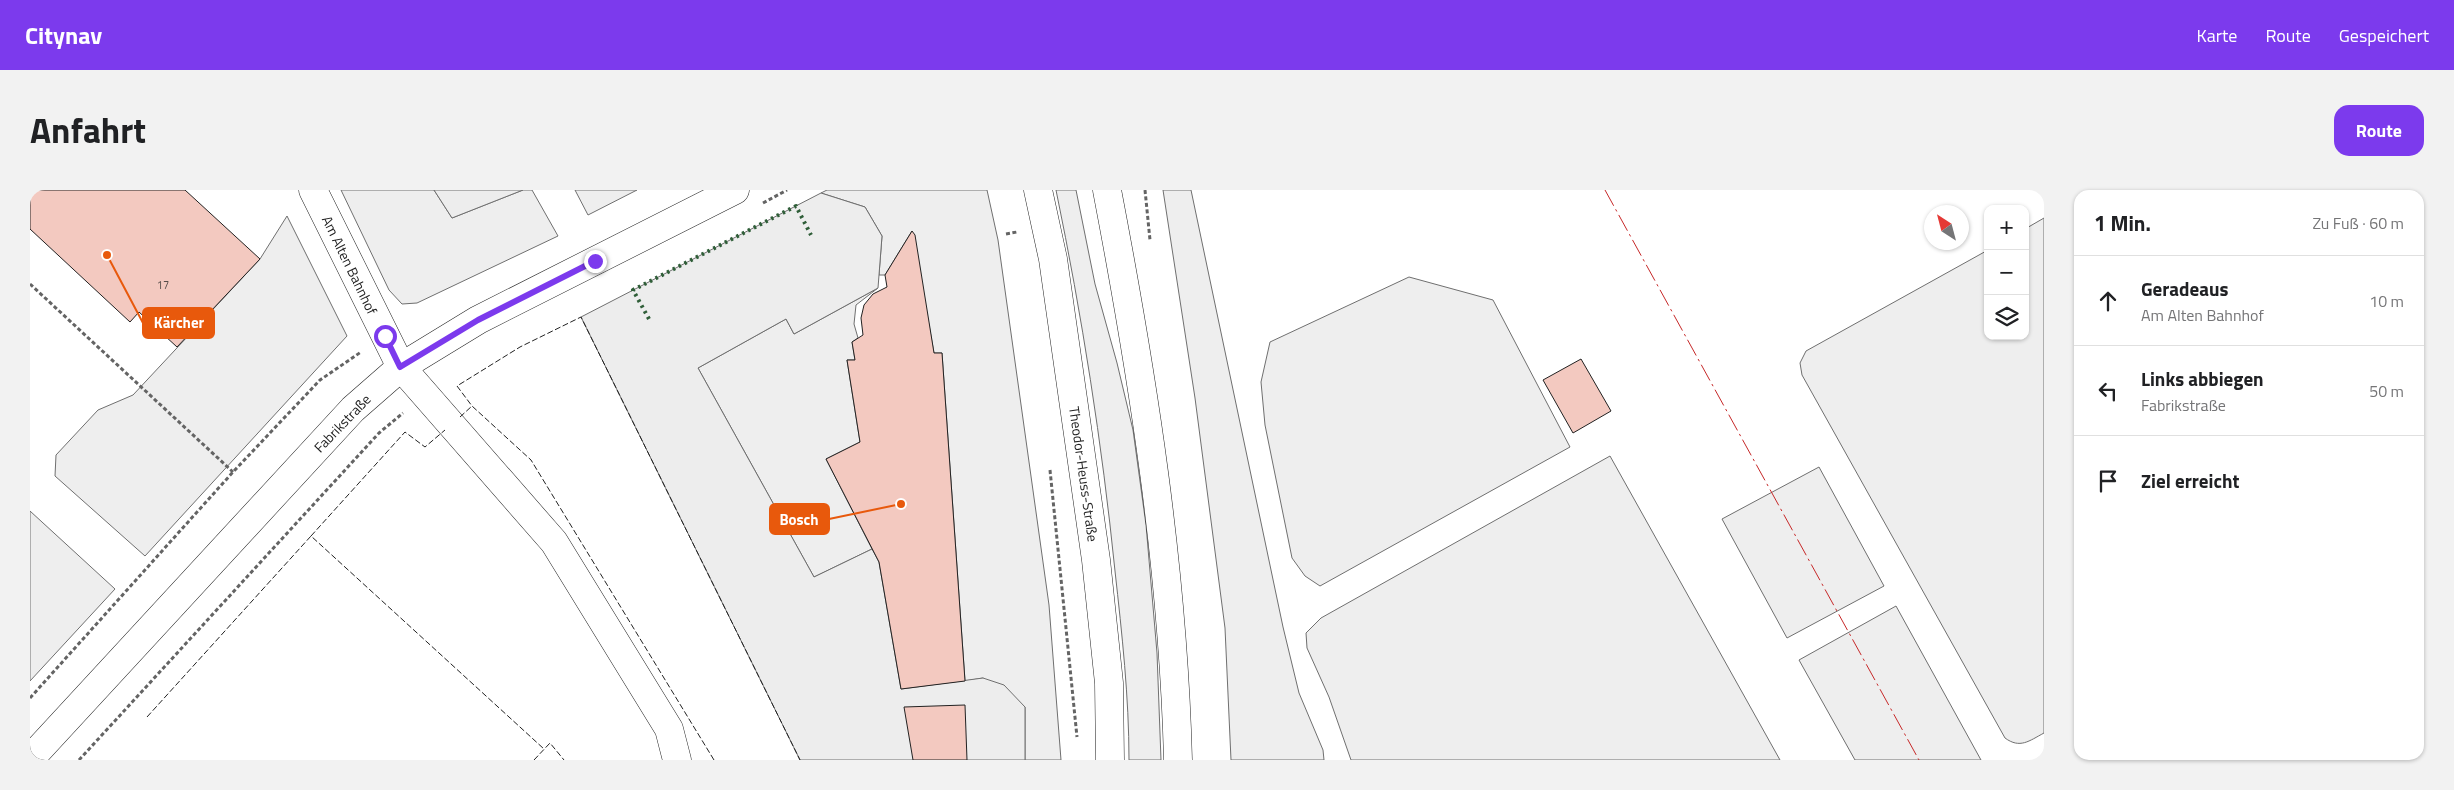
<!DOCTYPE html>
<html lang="de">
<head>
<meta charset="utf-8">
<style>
	body { margin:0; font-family:"Titillium Web",sans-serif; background:#f2f2f2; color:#202124 }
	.controls { position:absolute; right:15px; top:15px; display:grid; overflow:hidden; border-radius:10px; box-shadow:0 1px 4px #0004 }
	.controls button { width:45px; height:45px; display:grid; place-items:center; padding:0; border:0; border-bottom:1px solid #e0e0e0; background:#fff; color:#202124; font:25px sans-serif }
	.compass { position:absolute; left:1894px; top:15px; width:45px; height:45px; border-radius:50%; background:#fff; box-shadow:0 1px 4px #0004; rotate:324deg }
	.stop { position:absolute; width:15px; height:15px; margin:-11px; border:4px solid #7c3aed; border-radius:50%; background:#fff }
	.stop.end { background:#7c3aed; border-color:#fff; box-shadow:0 1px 5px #0008 }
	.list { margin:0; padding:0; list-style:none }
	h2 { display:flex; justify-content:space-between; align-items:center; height:65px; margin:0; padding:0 20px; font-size:21px }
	h2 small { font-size:16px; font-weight:400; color:#757577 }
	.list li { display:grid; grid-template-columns:32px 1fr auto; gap:15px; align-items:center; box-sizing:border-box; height:90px; padding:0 20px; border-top:1px solid #e0e0e0 }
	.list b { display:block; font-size:19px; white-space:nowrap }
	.list p { margin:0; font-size:16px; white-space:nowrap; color:#757577 }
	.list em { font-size:16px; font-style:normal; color:#757577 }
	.icon { flex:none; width:28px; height:28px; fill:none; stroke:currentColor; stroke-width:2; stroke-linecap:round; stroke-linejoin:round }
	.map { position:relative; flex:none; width:2014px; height:570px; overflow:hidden; border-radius:15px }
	header { display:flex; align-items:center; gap:30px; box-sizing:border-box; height:70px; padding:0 25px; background:#7c3aed; color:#fff }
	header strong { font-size:24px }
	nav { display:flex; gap:28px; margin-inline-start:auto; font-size:18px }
	.intro { display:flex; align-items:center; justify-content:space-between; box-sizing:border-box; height:120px; padding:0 30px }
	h1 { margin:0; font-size:35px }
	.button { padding:12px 22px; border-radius:15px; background:#7c3aed; color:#fff; font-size:18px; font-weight:700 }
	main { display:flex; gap:30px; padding:0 30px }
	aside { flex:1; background:#fff; border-radius:15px; box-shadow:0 1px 4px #0004 }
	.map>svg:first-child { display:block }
	.green { fill:#eee; stroke:#6f6f6f }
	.parking { fill:#ededed; stroke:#6f6f6f }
	.building { fill:#f3c9c0; stroke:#222 }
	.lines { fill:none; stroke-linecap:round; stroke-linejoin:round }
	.minor-casing { stroke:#222; stroke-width:29 }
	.major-casing { stroke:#222; stroke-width:29 }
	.path { stroke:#646464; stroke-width:3; stroke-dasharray:4 2.5; stroke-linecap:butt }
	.minor { stroke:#fff; stroke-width:28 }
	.major { stroke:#fff; stroke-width:28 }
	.hedge { stroke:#2f5e38; stroke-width:4; stroke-dasharray:2.5 4; stroke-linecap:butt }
	.fence { stroke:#222; stroke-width:1; stroke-dasharray:6 2.5; stroke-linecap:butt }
	.power { stroke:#c62828; stroke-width:1; stroke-dasharray:18 4 2.5 4; stroke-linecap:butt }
	.route { stroke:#7c3aed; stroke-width:6 }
	.labels { text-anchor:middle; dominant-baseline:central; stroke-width:4; stroke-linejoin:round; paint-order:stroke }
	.number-label { font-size:11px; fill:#564c4a }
	.street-label { font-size:14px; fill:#222; stroke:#fff }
	.leader { fill:none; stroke:#e8590c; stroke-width:2 }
	.callout-dot { fill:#e8590c; stroke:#fff; stroke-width:2 }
	.callout { fill:#e8590c; stroke:#e8590c; stroke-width:2 }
	.callout-label { font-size:15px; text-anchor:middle; font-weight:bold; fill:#fff }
</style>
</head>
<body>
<header>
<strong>Citynav</strong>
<nav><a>Karte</a><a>Route</a><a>Gespeichert</a></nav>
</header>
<div class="intro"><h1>Anfahrt</h1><a class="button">Route</a></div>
<main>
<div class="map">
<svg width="2014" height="570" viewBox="0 0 2014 570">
	<rect width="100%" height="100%" fill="#fff"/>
	<!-- green -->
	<g class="green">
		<path d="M311 0H404L422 28 493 0H502L528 46 387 113 372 114 359 100Z"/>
		<path d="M545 0H607L558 25Z"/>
		<path d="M797 0H957L968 50 1019 415 1031 570H995V517L953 488 935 491 912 163H904L882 41 855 85H849L852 46 835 17 791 3Z"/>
		<path d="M1026 0H1046L1065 94 1087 173 1103 240 1116 335 1127 463 1131 570H1099C1099 507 1092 444 1085 381 1072 253 1052 126 1026 0Z"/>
		<path d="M1133 0H1161L1253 437 1269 503 1293 560 1294 570H1201L1195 438 1165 208Z"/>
		<path d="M257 26 317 146 115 366 25 286 26 265 68 220 103 205 230 69Z"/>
		<path d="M2014 28V543C1999 551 1990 559 1975 548L1772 185 1770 173 1776 161 1958 60V146H1995V39Z"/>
		<path d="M1379 87 1463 110 1540 257 1290 396 1275 386 1262 368 1235 235 1231 192 1240 152Z"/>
		<path d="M848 98 826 115 824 134 828 148 822 152 825 170H817L830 252 796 269 842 359 784 387 668 178 756 129 764 144Z"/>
		<path d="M1580 266 1750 570H1321L1299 507 1277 458 1276 443 1291 428Z"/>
		<path d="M1789 277 1854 396 1757 448 1692 329Z"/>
		<path d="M0 321 85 399 0 491Z"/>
		<path d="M1866 416 1951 570H1825L1769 470Z"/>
	</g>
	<!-- parking -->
	<g class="parking">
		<path d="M404 0H493L422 28Z"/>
		<path d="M791 3 835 17 852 46 848 98 764 144 756 129 668 178 784 387 842 359 849 372 871 499 953 488 974 495 995 517V570H770L551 127Z"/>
	</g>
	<!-- building -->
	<g class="building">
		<path d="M0 0H155L230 69 147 157 109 122 100 132 0 39Z"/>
		<path d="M882 41 885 45 904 163H912L935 491 871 499 849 372 796 269 830 252 817 170H825L822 152 833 145 831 128 834 115 843 104 857 97 855 85Z"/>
		<path d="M1551 169 1581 221 1543 243 1513 190Z"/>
		<path d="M935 515 937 570H883L874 517Z"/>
	</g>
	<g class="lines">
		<!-- minor casing -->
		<g class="minor-casing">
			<g id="minor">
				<path d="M283 0 371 177 524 352 639 539 647 570"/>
				<path d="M0 569 323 219 371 177 448 130 705 0"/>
			</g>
		</g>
		<!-- major casing -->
		<g class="major-casing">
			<g id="major">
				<path d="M1008 0 1023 69 1066 370 1079 493 1080 570"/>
				<path d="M1077 0C1113 188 1143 378 1148 570"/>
			</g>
		</g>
		<!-- path -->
		<g class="path">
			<path d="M1115 0 1120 50"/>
			<path d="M733 13 757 0"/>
			<path d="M976 44 987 42"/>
			<path d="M0 94 203 282"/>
			<path d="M1020 280 1047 547"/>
			<path d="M0 508 203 282 290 190 331 162"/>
			<path d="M49 570 349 243 373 223"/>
		</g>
		<!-- minor -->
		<use href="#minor" class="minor"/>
		<!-- major -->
		<use href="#major" class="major"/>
		<!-- hedge -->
		<path class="hedge" d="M619 129 603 100 766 16 781 45"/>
		<!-- fence -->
		<g class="fence">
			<path d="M430 227 442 216"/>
			<path d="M281 346 375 242 395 257 415 240"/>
			<path d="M117 527 281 346 514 559"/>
			<path d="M504 570 520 553 534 570"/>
			<path d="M684 570 501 270 442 216 427 196 490 157 551 127 770 570"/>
		</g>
		<!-- power -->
		<path class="power" d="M1575 0 1889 570"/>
	</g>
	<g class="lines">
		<!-- route -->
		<path class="route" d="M355 146 370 177 448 130 565 71"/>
	</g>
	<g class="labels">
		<!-- number labels -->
		<g class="number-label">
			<text x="133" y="95">17</text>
		</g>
		<!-- street labels -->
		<g class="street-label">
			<text transform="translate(320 75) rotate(64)">Am Alten Bahnhof</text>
			<text transform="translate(312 233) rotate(-46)">Fabrikstraße</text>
			<text transform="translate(1054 284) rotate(82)">Theodor-Heuss-Straße</text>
		</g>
	</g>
	<!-- callouts -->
	<path class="leader" d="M77 65L113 133M871 314L799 329"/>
	<g class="callout-dot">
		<circle cx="77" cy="65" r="5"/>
		<circle cx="871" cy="314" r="5"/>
	</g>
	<g class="callout">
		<rect x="113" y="118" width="71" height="30" rx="5"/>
		<rect x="740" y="314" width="59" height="30" rx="5"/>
	</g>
	<g class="callout-label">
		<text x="149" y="138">Kärcher</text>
		<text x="769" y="335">Bosch</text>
	</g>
</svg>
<div class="controls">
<button>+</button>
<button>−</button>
<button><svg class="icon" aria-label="layers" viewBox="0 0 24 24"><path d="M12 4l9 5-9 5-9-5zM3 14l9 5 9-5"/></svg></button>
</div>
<svg class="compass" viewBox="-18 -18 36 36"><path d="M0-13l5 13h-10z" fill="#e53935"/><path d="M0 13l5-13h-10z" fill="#757577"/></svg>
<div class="stop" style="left:355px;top:146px"></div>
<div class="stop end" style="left:565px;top:71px"></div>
</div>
<aside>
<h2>1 Min.<small>Zu Fuß · 60 m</small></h2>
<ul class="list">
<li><svg class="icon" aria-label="ahead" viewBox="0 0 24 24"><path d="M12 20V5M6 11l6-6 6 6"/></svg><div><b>Geradeaus</b><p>Am Alten Bahnhof</p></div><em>10 m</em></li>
<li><svg class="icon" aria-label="left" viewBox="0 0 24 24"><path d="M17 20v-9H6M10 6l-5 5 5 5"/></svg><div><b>Links abbiegen</b><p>Fabrikstraße</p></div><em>50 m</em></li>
<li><svg class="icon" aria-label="arrive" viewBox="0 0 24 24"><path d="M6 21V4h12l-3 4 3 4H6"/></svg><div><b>Ziel erreicht</b></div></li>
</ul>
</aside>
</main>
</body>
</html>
